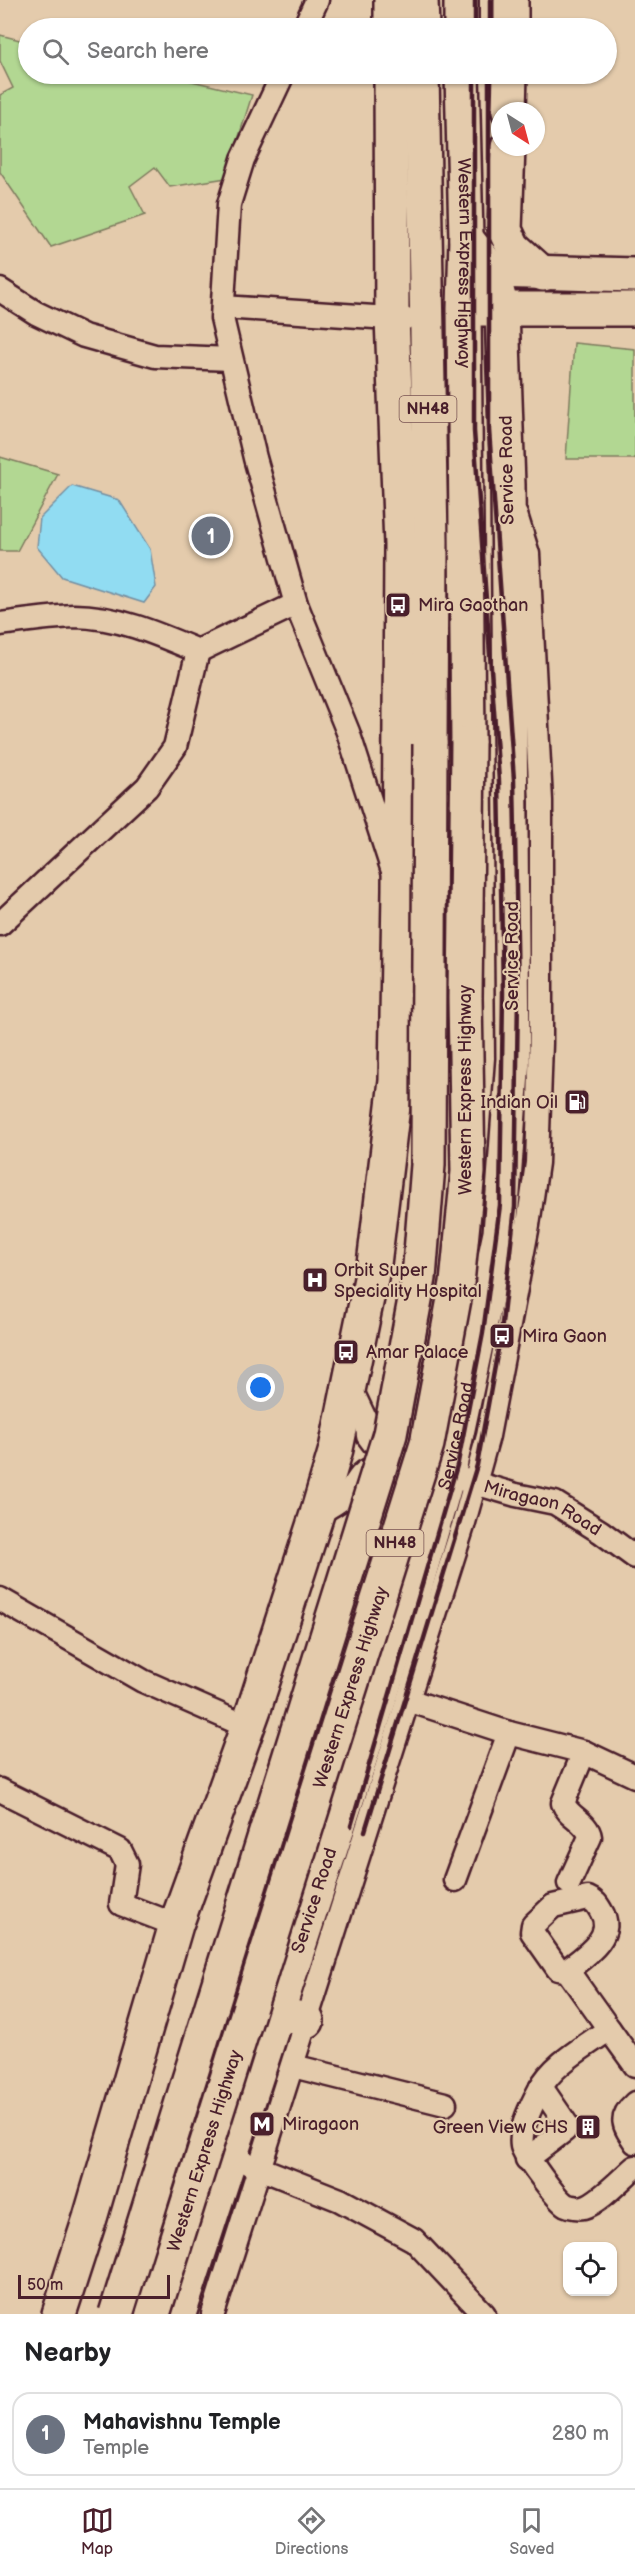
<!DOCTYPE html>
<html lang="en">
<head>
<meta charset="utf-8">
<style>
	body { margin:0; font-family:"Balsamiq Sans",sans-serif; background:#f2f2f2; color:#202124 }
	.controls { position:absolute; right:18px; bottom:18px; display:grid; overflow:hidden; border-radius:12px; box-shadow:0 2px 4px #0004 }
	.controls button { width:54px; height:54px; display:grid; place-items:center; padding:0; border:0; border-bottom:2px solid #e0e0e0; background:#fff; color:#202124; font:30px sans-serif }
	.compass { position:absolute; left:491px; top:102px; width:54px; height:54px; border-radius:50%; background:#fff; box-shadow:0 2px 4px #0004; rotate:144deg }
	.scale { position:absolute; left:18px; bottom:15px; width:152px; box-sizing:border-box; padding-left:6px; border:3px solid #4a1f2b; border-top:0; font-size:16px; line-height:21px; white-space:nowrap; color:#4a1f2b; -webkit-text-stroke:4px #e4cbac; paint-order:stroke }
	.you { position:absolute; left:261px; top:1388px; width:21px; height:21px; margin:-15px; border:4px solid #fff; border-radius:50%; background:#1a73e8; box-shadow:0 0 0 9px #1a73e833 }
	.badge { display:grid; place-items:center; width:39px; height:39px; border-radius:50%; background:#4a1f2b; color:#fff; font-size:20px; font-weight:700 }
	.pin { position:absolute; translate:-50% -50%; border:3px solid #fff; box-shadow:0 2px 6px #0006 }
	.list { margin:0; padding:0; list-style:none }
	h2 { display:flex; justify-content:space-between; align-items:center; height:78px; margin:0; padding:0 24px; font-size:26px }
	h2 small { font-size:20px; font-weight:400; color:#757577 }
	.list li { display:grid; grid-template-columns:39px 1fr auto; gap:18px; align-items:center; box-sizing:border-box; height:84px; margin:0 12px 12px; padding:0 12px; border:2px solid #e0e0e0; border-radius:18px }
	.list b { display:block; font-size:22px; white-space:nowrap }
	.list p { margin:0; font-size:20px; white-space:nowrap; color:#757577 }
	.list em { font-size:20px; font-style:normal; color:#757577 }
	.icon { flex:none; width:33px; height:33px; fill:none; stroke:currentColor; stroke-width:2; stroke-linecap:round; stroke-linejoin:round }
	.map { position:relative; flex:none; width:635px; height:2314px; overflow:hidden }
	.search { position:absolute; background:#fff; box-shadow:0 2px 4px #0004; left:18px; right:18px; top:18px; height:66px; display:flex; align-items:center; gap:15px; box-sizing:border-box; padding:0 21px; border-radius:33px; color:#757577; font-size:22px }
	.sheet { height:174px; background:#fff }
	nav { display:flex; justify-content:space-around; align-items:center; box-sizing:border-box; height:84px; border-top:2px solid #e0e0e0; background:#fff; font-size:16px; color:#757577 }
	nav a { display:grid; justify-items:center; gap:3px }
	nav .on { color:#4a1f2b }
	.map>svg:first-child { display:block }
	.green { fill:#b2d792; stroke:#7e7b5e; stroke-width:1.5 }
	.water { fill:#91dcf2; stroke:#7590a2; stroke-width:1.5 }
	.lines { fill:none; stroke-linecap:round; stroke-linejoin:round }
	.minor-casing { stroke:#4a1f2b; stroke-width:27 }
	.secondary-casing { stroke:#4a1f2b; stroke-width:38 }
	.trunk-casing { stroke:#4a1f2b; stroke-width:38 }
	.minor { stroke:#e4cbac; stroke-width:22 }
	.secondary { stroke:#e4cbac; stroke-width:33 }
	.trunk { stroke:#e4cbac; stroke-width:33 }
	.rail { stroke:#4a1f2b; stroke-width:4.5 }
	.trunk-bridge-casing { stroke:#4a1f2b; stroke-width:38; stroke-linecap:butt }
	.trunk-bridge { stroke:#e4cbac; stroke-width:33 }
	.labels { text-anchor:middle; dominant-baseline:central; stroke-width:4.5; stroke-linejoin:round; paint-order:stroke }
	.shield { fill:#e4cbac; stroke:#785352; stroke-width:1.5 }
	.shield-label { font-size:16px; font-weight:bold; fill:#4a1f2b }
	.street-label { font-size:18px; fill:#4a1f2b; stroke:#e4cbac }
	.poi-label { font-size:18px; fill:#4a1f2b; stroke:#e4cbac; text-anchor:start }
</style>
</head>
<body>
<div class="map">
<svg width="635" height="2314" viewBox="0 0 635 2314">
	<rect width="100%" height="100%" fill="#e4cbac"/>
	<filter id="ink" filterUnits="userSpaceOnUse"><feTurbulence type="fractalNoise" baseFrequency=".0167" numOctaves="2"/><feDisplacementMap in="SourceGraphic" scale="12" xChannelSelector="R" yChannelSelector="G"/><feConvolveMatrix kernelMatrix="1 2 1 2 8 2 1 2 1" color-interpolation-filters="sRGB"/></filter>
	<g filter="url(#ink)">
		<!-- green -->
		<g class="green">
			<path d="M0 35 28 42V74H162L252 95 226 178 170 187 155 167 130 186 145 215 51 247 0 172V95L13 88 0 61Z"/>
			<path d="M574 343 635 349V459H566Z"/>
			<path d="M0 457 58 474 17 551H0Z"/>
		</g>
		<!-- water -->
		<path class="water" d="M72 486 119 500 150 549 156 587 144 603 62 577 37 547 40 518Z"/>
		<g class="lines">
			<!-- minor casing -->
			<g class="minor-casing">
				<g id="minor">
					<path d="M304 28 317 0"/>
					<path d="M283 74 243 159 229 204 222 318 255 458 296 604 348 732 392 868"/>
					<path d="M0 290 36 313 84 336 155 356 231 359"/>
					<path d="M223 307 404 319"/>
					<path d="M0 624C24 621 49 617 74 616 117 616 158 634 198 651L296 604"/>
					<path d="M0 924 147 787 175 747 198 651"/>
					<path id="s1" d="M461 1479 516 1495 555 1503 601 1532 635 1557"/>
					<path d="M317 1514C328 1507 341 1502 349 1492 356 1485 359 1474 368 1470 373 1468 397 1469 406 1467L391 1452 374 1444 368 1436 367 1423 350 1387"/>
					<path d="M0 1599 143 1681 248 1727"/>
					<path d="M408 1700 509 1733 584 1752 635 1776"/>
					<path d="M0 1790 120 1850 127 1864 121 1904 176 1925"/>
					<path d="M455 1880 509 1733"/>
					<path d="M569 1883 590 1837C588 1822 568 1817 563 1803L584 1752"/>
					<path d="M588 1898C595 1901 597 1904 601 1911 617 1936 584 1957 567 1970L558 1969 532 1932 533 1925 553 1906Z"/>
					<path d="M567 1970 609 2029"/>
					<path d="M635 2065 609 2029C587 2046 553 2063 540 2089 532 2104 519 2129 522 2146 524 2155 557 2200 566 2205 570 2207 579 2208 584 2207 599 2203 622 2178 635 2167"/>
					<path d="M293 2066 445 2104"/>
					<path d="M635 2103C618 2118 624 2126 635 2142"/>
					<path d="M527 2159 565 2130 567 2125 541 2087"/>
					<path d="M249 2164 340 2200 414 2240 484 2314"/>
					<path d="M213 2314 463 1526 488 1436 528 1225 537 1163 541 1043V801L528 554 516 515"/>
				</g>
			</g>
			<!-- secondary casing -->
			<g class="secondary-casing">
				<g id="secondary">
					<path d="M391 28V0"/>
					<path d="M511 28V0"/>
					<path d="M509 111 510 74"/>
					<path d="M508 147 505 230 513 247 543 274"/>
					<path d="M492 271 635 275"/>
					<path d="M481 309H635"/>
					<path d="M277 2012 307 2021"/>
					<path d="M59 2314 90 2218 176 1925 254 1709 317 1514 336 1449 374 1264 396 1081 399 890 401 545 392 318 391 74"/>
					<path id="s2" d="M179 2314 408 1612 448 1475 500 1233 513 1059 508 485 504 371 502 309 492 271 466 238"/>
				</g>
			</g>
			<!-- trunk casing -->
			<g class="trunk-casing">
				<g id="trunk">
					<path d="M421 0 422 28"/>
					<path d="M461 0V28"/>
					<path d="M422 74 431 541 430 744"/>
					<path id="s3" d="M462 74 466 238 464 309 468 743"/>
				</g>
			</g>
			<!-- minor -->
			<use href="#minor" class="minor"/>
			<!-- secondary -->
			<use href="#secondary" class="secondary"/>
			<!-- trunk -->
			<use href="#trunk" class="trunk"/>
			<!-- rail -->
			<g class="rail">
				<path d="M475 28V0"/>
				<path d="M490 28V0"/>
				<path d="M351 1826 458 1462 483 1333 500 1205 503 993 499 781 474 431V74"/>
				<path d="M365 1831 477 1465 501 1333 515 1207 518 993 514 780 489 430V74"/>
			</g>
			<!-- trunk-bridge casing -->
			<g class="trunk-bridge-casing">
				<g id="trunk-bridge">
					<path d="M116 2314 390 1434 419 1278 428 1165 430 744"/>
					<path id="s4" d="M153 2314 427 1444 457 1283 468 1172 465 998 468 743"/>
				</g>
			</g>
			<!-- trunk-bridge -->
			<use href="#trunk-bridge" class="trunk-bridge"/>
		</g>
	</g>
	<!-- icons -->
	<defs>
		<g id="bus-square" transform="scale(1.35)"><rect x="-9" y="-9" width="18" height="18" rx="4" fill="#4a1f2b" stroke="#e4cbac"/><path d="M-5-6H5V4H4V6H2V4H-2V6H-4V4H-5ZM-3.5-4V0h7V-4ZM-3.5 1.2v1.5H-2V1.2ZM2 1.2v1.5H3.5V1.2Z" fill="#fff"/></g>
		<g id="fuel-square" transform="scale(1.35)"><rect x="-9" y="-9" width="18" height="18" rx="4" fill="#4a1f2b" stroke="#e4cbac"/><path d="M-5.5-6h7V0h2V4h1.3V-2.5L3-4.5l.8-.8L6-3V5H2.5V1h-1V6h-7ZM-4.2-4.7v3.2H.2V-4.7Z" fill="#fff"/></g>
		<g id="hospital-square" transform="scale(1.35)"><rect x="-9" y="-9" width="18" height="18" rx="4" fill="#4a1f2b" stroke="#e4cbac"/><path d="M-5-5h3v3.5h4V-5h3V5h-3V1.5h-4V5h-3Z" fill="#fff"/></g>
		<g id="metro-square" transform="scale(1.35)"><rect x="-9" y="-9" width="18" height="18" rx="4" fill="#4a1f2b" stroke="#e4cbac"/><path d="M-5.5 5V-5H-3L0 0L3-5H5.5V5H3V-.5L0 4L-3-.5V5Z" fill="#fff"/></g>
		<g id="building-square" transform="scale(1.35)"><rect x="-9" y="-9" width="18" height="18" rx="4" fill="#4a1f2b" stroke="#e4cbac"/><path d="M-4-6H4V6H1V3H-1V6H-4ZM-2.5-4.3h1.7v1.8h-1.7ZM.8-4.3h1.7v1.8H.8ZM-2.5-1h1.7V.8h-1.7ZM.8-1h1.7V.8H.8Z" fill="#fff"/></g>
	</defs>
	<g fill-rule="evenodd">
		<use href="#bus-square" x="398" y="605"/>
		<use href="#fuel-square" x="577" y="1102"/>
		<use href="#hospital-square" x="315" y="1280"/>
		<use href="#bus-square" x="502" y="1336"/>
		<use href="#bus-square" x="346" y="1352"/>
		<use href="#metro-square" x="262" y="2124"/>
		<use href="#building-square" x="588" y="2127"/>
	</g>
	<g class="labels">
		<!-- shield labels -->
		<g class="shield">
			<rect x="399.5" y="396" width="57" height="26" rx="4.5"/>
			<rect x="366.5" y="1530" width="57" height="26" rx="4.5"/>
		</g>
		<g class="shield-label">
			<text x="428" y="409">NH48</text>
			<text x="395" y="1543">NH48</text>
		</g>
		<!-- street labels -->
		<g class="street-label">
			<text stroke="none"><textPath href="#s3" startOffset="189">Western Express Highway</textPath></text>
			<text transform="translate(507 470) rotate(-91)">Service Road</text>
			<text transform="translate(512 956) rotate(-90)">Service Road</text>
			<text transform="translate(465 1090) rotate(-90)">Western Express Highway</text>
			<text stroke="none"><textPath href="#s2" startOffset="921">Service Road</textPath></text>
			<text stroke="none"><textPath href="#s1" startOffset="87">Miragaon Road</textPath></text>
			<text stroke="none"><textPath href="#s4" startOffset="657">Western Express Highway</textPath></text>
			<text stroke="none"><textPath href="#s2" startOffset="435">Service Road</textPath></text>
			<text stroke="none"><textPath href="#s4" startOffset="171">Western Express Highway</textPath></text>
		</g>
		<!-- poi labels -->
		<g class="poi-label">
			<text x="418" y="605">Mira Gaothan</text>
			<text x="558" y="1102" text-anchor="end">Indian Oil</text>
			<text x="334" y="1270">Orbit Super<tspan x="334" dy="21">Speciality Hospital</tspan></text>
			<text x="522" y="1336">Mira Gaon</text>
			<text x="366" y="1352">Amar Palace</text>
			<text x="282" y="2124">Miragaon</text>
			<text x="568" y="2127" text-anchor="end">Green View CHS</text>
		</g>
	</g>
</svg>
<div class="controls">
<button><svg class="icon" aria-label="locate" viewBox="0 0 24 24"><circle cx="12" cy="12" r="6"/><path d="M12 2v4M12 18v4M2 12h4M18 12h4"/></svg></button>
</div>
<svg class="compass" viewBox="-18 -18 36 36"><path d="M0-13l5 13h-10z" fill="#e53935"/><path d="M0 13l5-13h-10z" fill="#757577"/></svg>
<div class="scale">50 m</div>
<div class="you"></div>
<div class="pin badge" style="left:211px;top:536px;background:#6b7280">1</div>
<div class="search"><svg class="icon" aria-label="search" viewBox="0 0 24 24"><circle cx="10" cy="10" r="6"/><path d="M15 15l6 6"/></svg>Search here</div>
</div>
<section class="sheet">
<h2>Nearby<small></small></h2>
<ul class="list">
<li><span class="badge" style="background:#6b7280">1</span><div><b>Mahavishnu Temple</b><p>Temple</p></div><em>280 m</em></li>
</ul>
</section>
<nav>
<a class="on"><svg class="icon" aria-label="map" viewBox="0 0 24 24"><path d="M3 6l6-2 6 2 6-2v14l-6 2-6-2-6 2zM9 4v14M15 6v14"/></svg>Map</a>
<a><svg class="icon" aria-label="directions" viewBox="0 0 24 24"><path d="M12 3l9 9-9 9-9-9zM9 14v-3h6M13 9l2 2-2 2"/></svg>Directions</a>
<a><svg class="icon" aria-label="saved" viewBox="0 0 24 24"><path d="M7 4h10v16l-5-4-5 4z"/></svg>Saved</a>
</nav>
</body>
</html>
